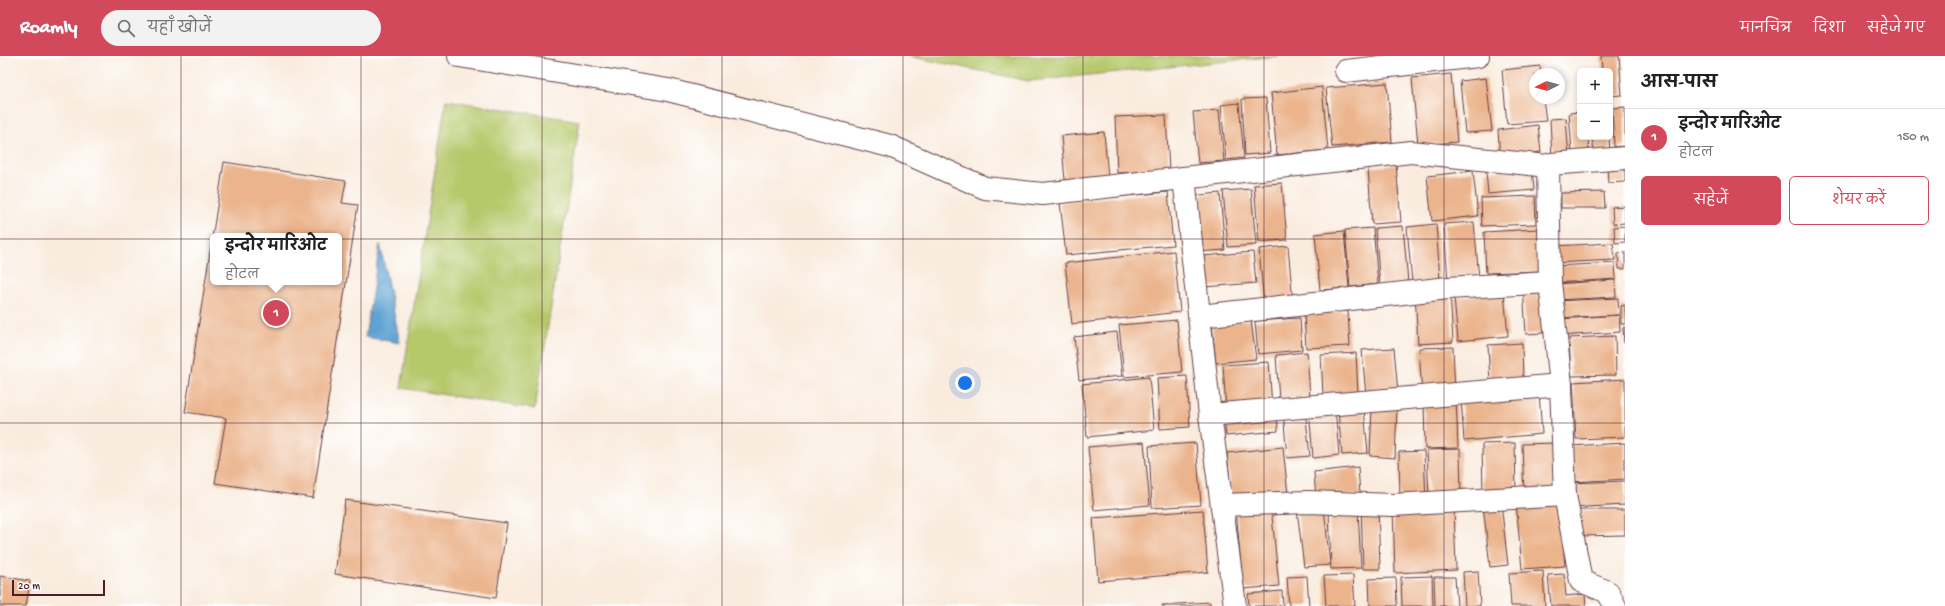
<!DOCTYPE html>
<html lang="hi">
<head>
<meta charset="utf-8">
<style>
	body { margin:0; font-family:"Gochi Hand","Playpen Sans Deva",sans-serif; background:#f2f2f2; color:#202124 }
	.controls { position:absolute; right:12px; top:12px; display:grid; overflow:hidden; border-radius:6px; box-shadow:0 2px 6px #0003 }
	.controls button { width:36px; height:36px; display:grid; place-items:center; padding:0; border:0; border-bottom:1px solid #e0e0e0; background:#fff; color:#202124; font:20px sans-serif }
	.compass { position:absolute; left:1529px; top:12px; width:36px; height:36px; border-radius:50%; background:#fff; box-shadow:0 2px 6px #0003; rotate:265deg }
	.scale { position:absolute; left:12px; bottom:10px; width:93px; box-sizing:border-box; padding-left:4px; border:2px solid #4a1f2b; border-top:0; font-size:11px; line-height:14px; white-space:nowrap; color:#4a1f2b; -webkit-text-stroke:3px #fff; paint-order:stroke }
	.you { position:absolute; left:965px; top:327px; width:14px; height:14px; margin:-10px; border:3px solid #fff; border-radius:50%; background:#1a73e8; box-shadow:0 0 0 6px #1a73e833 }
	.badge { display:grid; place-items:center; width:26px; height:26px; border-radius:50%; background:#d1495b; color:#fff; font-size:13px; font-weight:700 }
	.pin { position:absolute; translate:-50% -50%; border:2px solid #fff; box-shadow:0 1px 4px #0006 }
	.popup { position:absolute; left:210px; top:177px; width:132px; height:52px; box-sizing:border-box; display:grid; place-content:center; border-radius:6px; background:#fff; filter:drop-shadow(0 1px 3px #0005); font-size:13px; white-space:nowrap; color:#757577 }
	.popup b { font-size:15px; color:#202124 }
	.popup::after { content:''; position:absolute; left:50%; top:100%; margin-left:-8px; border:8px solid transparent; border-top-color:#fff }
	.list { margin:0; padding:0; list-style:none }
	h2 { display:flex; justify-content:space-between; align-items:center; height:52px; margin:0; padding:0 16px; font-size:17px }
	h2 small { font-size:13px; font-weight:400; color:#757577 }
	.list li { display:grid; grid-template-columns:26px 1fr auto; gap:12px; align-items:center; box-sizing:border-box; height:56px; padding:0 16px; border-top:1px solid #e0e0e0 }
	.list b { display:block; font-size:15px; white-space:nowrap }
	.list p { margin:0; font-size:13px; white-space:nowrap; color:#757577 }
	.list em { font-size:13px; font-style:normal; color:#757577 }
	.actions { display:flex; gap:8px; padding:12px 16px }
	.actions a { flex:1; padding:9px 0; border:1px solid #d1495b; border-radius:6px; text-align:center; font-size:14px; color:#d1495b }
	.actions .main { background:#d1495b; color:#fff }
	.icon { flex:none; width:22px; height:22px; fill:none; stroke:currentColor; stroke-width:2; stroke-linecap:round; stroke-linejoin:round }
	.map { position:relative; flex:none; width:1625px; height:550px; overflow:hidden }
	header { display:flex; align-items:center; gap:24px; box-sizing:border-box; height:56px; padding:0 20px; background:#d1495b; color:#fff }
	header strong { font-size:19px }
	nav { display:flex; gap:22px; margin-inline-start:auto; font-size:14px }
	.search { width:280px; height:36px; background:#f2f2f2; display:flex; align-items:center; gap:10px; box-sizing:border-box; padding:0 14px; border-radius:22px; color:#757577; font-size:15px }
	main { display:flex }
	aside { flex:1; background:#fff }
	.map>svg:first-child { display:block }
	.green { fill:#b6c86b; stroke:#80744b }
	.water { fill:#5da2d2; stroke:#54607e }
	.building { fill:#ebb48c; fill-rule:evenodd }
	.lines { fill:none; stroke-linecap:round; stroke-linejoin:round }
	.minor-casing { stroke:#643e46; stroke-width:24 }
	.minor { stroke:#fff; stroke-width:22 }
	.grid { fill:none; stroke:#4a1f2b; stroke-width:1; stroke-opacity:0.55 }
</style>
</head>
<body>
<header>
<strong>Roamly</strong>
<div class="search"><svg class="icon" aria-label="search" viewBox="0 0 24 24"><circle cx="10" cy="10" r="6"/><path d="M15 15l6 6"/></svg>यहाँ खोजें</div>
<nav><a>मानचित्र</a><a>दिशा</a><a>सहेजे गए</a></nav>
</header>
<main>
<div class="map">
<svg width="1625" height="550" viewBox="0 0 1625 550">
	<rect width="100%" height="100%" fill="#fff"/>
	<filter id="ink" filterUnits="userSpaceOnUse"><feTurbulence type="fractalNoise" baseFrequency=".025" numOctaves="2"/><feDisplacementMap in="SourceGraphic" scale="8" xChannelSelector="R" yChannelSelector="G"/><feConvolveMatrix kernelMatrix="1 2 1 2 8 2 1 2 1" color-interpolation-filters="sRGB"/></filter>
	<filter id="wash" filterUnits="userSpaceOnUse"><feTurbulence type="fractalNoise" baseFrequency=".012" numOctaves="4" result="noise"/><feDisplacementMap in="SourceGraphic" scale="16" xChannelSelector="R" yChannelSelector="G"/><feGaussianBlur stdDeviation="0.9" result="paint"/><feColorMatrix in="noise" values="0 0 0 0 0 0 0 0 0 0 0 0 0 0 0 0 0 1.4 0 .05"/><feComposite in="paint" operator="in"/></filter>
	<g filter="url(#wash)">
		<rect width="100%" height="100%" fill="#f9ecde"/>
		<!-- green -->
		<g class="green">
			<path d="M908 0H1278L1029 25Z"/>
			<path d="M446 44 580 65 535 353 401 332Z"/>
		</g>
		<!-- water -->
		<path class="water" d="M380 188 400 287 365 281Z"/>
		<g id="blocks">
			<!-- building -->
			<g class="building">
				<path d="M1601 0H1619L1622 39 1610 40V15H1602Z"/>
				<path d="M1540 10 1541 18H1535V42H1543L1546 65 1507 68 1502 14Z"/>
				<path d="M1451 18 1457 86 1418 89 1412 22Z"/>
				<path d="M1486 22 1492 75 1465 77 1460 25Z"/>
				<path d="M1387 27 1392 86 1332 91 1326 32Z"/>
				<path d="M1322 31 1328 94 1277 99 1271 37Z"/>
				<path d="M1266 42 1270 97 1245 99 1242 43Z"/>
				<path d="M1239 47 1244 102 1226 104 1221 49Z"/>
				<path d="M1625 51V90L1614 91 1612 52Z"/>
				<path d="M1219 54 1224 105 1198 107 1193 56Z"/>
				<path d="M1580 56V81H1588L1589 95 1572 96 1569 57Z"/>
				<path d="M1166 59 1169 115 1117 117 1115 61Z"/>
				<path d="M1566 62 1569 102 1552 103 1550 63Z"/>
				<path d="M1538 69 1541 96 1500 101 1498 74Z"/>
				<path d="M1104 76 1108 121 1065 124 1061 80Z"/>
				<path d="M1592 81H1609L1610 96 1594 97Z"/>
				<path d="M224 106 346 125 342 147 358 149 313 442 215 427 226 362 185 356ZM213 180H339V226H213Z"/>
				<path d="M1396 109 1401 166 1372 168 1368 112Z"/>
				<path d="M1625 109V126L1608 127 1607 110Z"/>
				<path d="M1532 111 1534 134 1488 138 1486 115Z"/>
				<path d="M1473 115 1478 160 1432 165 1427 120Z"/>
				<path d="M1282 127 1287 184 1259 186 1254 129Z"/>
				<path d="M1251 133 1256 189 1228 191 1223 135Z"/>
				<path d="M1168 136 1173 189 1066 199 1060 146Z"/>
				<path d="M1604 136 1605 152H1561V137Z"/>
				<path d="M1220 137 1225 194 1197 196 1192 140Z"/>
				<path d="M1535 140 1536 168 1482 170 1481 142Z"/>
				<path d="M1625 150V167L1613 168 1612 151Z"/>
				<path d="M1474 166 1479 223 1448 226 1444 168Z"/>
				<path d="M1436 168 1440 224 1412 227 1407 171Z"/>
				<path d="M1403 170 1408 226 1380 229 1375 172Z"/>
				<path d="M1625 170V186L1615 187 1614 171Z"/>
				<path d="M1373 172 1378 228 1350 231 1345 174Z"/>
				<path d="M1538 173 1540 215 1486 217 1484 176Z"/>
				<path d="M1344 175 1349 232 1320 234 1315 178Z"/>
				<path d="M1613 187 1615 204 1554 207 1553 190Z"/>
				<path d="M1288 190 1293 247 1264 249 1259 193Z"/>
				<path d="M1174 195 1180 256 1072 268 1065 207Z"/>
				<path d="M1253 196 1256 227 1204 231 1202 200Z"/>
				<path d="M1625 196V213H1619L1618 197Z"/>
				<path d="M1615 207 1616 223 1555 227 1554 210Z"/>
				<path d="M1615 224 1616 241 1555 244 1554 228Z"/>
				<path d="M1541 230 1544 277 1526 278 1523 231Z"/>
				<path d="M1450 236 1453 286 1418 288 1415 238Z"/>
				<path d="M1504 237 1508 280 1458 285 1454 242Z"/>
				<path d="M1618 242 1619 259 1557 262 1556 245Z"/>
				<path d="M1625 249V268H1621V250Z"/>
				<path d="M1348 255 1350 290 1306 292 1304 257Z"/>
				<path d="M1619 259 1620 276 1559 280V263Z"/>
				<path d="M1300 262 1302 294 1258 298 1255 265Z"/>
				<path d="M1177 264 1182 316 1124 321 1119 269Z"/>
				<path d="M1251 264 1256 303 1216 307 1212 268Z"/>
				<path d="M1625 271V287H1624L1623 272Z"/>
				<path d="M1117 276 1122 320 1079 324 1074 281Z"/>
				<path d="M1615 280 1616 319 1571 320 1569 282Z"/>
				<path d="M1522 287 1523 326 1490 327 1488 289Z"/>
				<path d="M1453 291 1455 337 1422 339 1419 292Z"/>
				<path d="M1394 292 1398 337 1366 340 1362 294Z"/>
				<path d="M1307 296 1310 342 1279 344 1276 299Z"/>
				<path d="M1356 297 1358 338 1323 339 1321 299Z"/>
				<path d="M1269 306 1272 352 1226 355 1223 309Z"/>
				<path d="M1187 320 1190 371 1160 373 1157 322Z"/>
				<path d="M1149 321 1154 374 1087 381 1082 328Z"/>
				<path d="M1625 323V381L1576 383 1573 326Z"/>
				<path d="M1539 336 1542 378 1464 385 1461 342Z"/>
				<path d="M1456 342 1458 392 1425 393 1424 343Z"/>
				<path d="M1372 351 1397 353 1395 402 1370 400Z"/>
				<path d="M1335 352 1339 399 1313 402 1309 354Z"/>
				<path d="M1305 353 1310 400 1287 402 1283 355Z"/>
				<path d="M1364 353 1368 397 1342 399 1338 355Z"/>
				<path d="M1277 356 1278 375 1226 380 1224 362Z"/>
				<path d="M1144 386 1150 449 1094 454 1088 391Z"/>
				<path d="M1196 387 1201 449 1152 452 1149 390Z"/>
				<path d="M1515 387 1516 437 1483 438 1482 388Z"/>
				<path d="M1555 387 1557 437 1524 438 1522 388Z"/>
				<path d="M1625 387V423L1571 426 1569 390Z"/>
				<path d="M1283 391 1288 439 1232 445 1227 397Z"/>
				<path d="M1460 393 1461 443 1429 444 1427 394Z"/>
				<path d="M1424 395 1426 445H1400L1399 396Z"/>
				<path d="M1358 411 1360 438 1316 443 1314 416Z"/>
				<path d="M1625 425V449L1570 452 1569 427Z"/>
				<path d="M1559 442 1565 510 1522 513 1516 446Z"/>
				<path d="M345 444 507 467 496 542 335 518Z"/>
				<path d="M1501 447 1508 509 1490 511 1483 449Z"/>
				<path d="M1378 449 1380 513H1363L1361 450Z"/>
				<path d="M1271 450 1279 530 1243 533 1236 453Z"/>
				<path d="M1324 451 1330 509 1304 511 1297 454Z"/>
				<path d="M1454 451 1456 514 1395 517 1393 453Z"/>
				<path d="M1358 453 1361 512 1331 513 1329 454Z"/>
				<path d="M1203 454 1208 516 1098 525 1093 462Z"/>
				<path d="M1578 454H1625V479L1579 480Z"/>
				<path d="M1478 515 1480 550H1465L1463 516Z"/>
				<path d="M1543 515 1545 550H1511L1509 517Z"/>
				<path d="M1564 518 1566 540 1585 538 1586 550H1551L1548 519Z"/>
				<path d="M1353 519 1355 550H1326L1324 520Z"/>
				<path d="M0 520 30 525 26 550H0Z"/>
				<path d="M1307 520 1309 550H1289L1287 521Z"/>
				<path d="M1432 520 1433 550H1402L1401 521Z"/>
				<path d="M1434 521H1455L1457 550H1435Z"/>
				<path d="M1396 522 1397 550H1370L1369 523Z"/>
				<path d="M1282 535 1283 550H1249L1248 538Z"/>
				<path d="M1210 546V550H1162V549Z"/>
			</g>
		</g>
	</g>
	<g filter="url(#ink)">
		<use href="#blocks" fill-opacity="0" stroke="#643e46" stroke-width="1"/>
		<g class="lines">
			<!-- minor casing -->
			<g class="minor-casing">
				<g id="minor">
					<path d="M459 0 668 34 890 90 985 132 1043 138 1411 96 1548 110 1551 108 1625 102"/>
					<path d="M1346 15 1478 0"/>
					<path d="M1548 110 1550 226 1561 329 1565 439 1581 525 1608 536 1615 550"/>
					<path d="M1184 122 1210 359 1235 550"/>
					<path d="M1200 260 1448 232 1550 226"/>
					<path d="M1210 359 1561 329"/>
					<path d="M1222 449 1308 446 1393 449 1565 439"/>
				</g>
			</g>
			<!-- minor -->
			<use href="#minor" class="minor"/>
		</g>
	</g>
	<!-- grid -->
	<path class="grid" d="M181 0V550M361 0V550M542 0V550M722 0V550M903 0V550M1083 0V550M1264 0V550M1444 0V550M0 183H1625M0 367H1625"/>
</svg>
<div class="controls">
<button>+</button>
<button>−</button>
</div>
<svg class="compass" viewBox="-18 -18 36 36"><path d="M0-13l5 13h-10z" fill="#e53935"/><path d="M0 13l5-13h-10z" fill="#757577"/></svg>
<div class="scale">20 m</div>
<div class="you"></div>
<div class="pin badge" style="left:276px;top:257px">1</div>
<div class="popup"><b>इन्दोर मारिओट</b>होटल</div>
</div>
<aside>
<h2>आस-पास<small></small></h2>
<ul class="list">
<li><span class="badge">1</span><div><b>इन्दोर मारिओट</b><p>होटल</p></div><em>150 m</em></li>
</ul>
<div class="actions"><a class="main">सहेजें</a><a>शेयर करें</a></div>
</aside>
</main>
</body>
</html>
